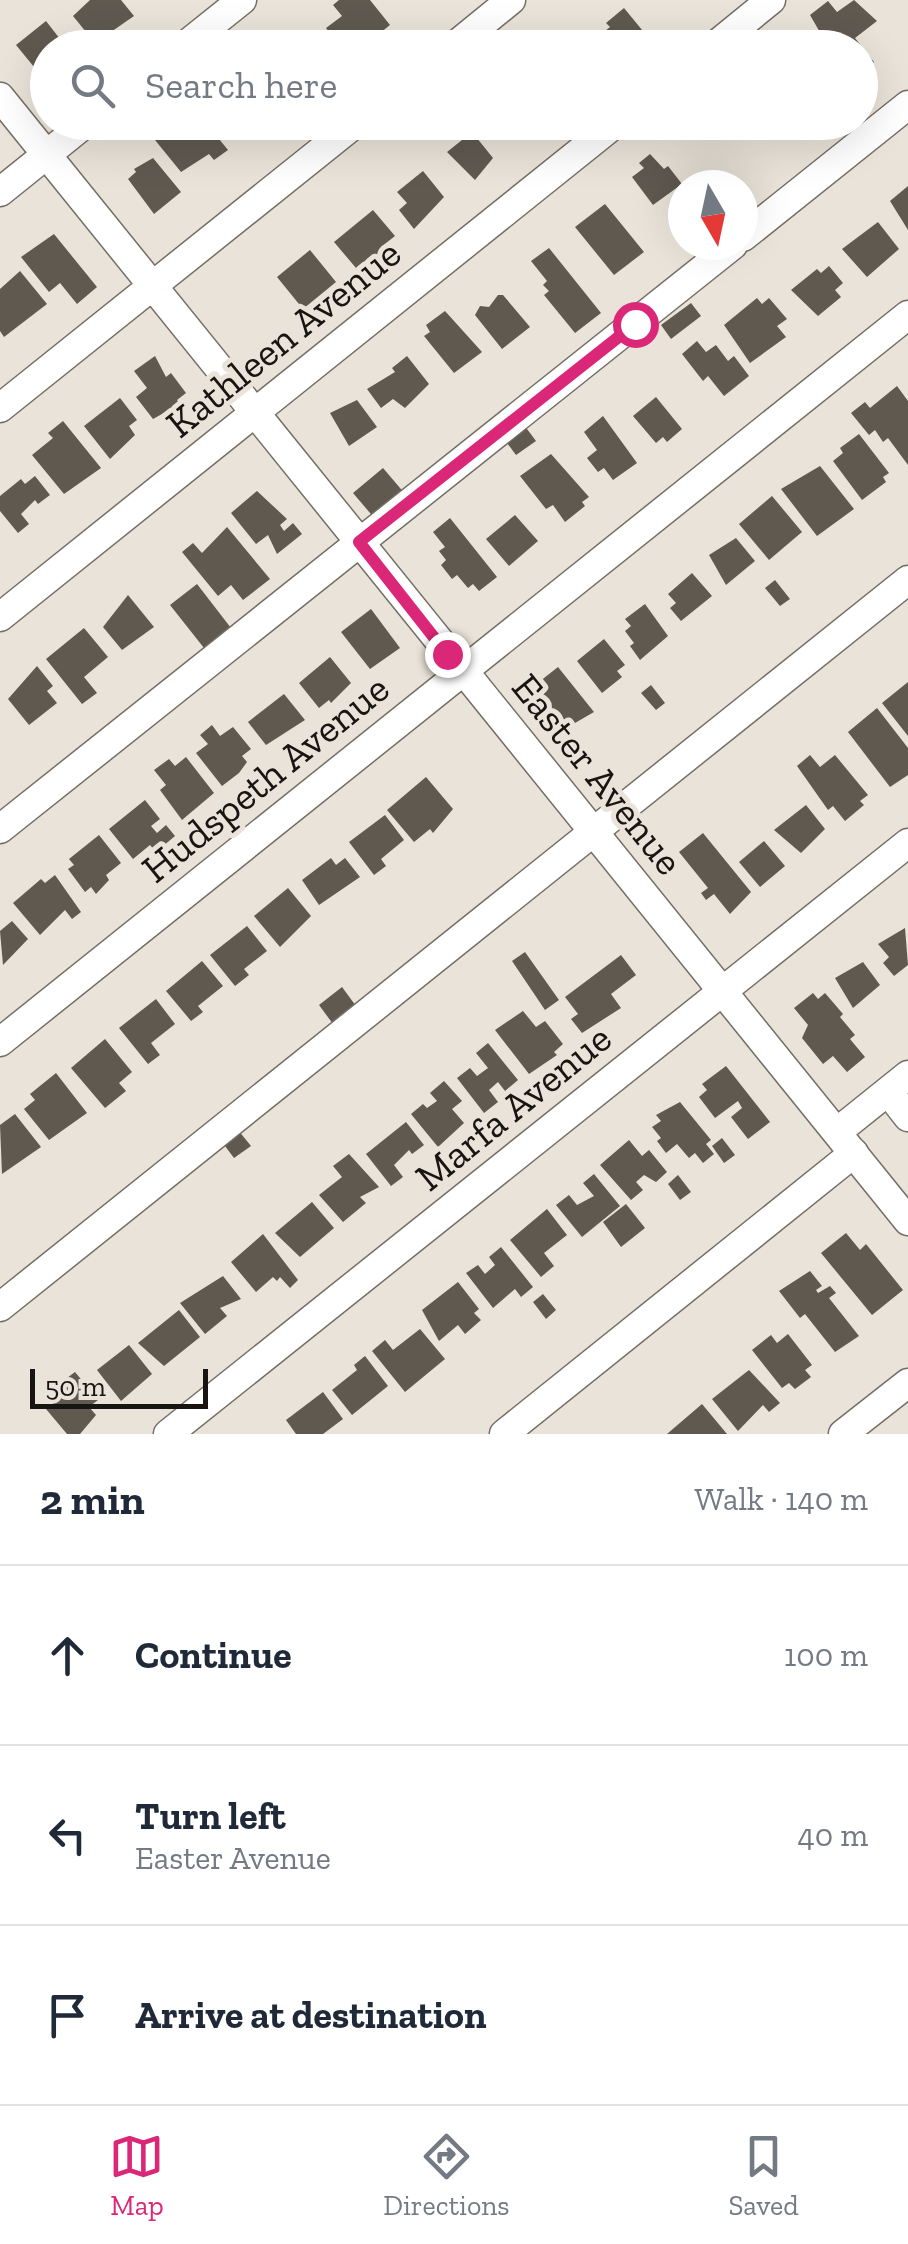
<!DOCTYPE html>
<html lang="en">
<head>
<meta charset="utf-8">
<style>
	body { margin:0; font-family:"Zilla Slab",serif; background:#f6f6f7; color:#1f2937 }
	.compass { position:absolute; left:668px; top:170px; width:90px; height:90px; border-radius:50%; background:#fff; box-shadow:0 10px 40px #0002; rotate:171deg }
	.scale { position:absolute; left:30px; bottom:25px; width:178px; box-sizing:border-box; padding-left:10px; border:5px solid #171411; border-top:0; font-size:28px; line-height:35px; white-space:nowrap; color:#171411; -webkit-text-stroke:8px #eae3d9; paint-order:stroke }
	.stop { position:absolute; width:30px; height:30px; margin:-22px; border:8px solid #db2777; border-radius:50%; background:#fff }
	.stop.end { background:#db2777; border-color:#fff; box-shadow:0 2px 10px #0008 }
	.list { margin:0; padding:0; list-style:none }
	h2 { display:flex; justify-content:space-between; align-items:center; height:130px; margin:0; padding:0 40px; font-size:42px }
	h2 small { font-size:32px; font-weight:400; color:#747a83 }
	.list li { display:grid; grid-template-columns:65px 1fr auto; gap:30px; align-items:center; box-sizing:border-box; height:180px; padding:0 40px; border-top:2px solid #e0e1e3 }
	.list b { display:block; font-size:38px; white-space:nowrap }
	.list p { margin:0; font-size:32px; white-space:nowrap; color:#747a83 }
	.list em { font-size:32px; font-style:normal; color:#747a83 }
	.icon { flex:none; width:55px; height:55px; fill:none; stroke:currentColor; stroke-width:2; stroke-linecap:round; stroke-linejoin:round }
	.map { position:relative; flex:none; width:908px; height:1434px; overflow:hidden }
	.search { position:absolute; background:#fff; box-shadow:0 10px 40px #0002; left:30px; right:30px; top:30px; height:110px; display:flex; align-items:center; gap:25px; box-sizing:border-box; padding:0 35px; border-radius:55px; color:#747a83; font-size:38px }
	.sheet { height:670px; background:#fff }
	nav { display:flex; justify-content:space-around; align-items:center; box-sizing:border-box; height:140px; border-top:2px solid #e0e1e3; background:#fff; font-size:28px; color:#747a83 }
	nav a { display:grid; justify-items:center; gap:5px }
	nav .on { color:#db2777 }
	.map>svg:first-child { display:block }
	.building { fill:#5f5950 }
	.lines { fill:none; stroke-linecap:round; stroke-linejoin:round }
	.minor-casing { stroke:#756e65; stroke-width:31 }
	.minor { stroke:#fff; stroke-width:28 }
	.route { stroke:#db2777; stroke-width:12 }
	.labels { text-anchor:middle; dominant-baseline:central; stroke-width:10; stroke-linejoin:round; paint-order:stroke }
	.street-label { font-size:40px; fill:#171411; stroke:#eae3d9 }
</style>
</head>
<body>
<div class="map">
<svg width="908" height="1434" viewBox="0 0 908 1434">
	<rect width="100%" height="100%" fill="#eae3d9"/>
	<!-- building -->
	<g class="building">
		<path d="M90 0H121L134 16 95 43 73 16Z"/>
		<path d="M339 0H370L390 25 370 41 367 37 351 48 346 42 340 46 326 28 342 16 333 5Z"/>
		<path d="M854 0 877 21 855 38 874 62 860 73V48H829L810 15 828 1 837 12Z"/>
		<path d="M624 8 647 36 633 48H610L600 35 610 27 606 23Z"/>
		<path d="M46 21 67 48H48V84L16 45Z"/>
		<path d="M176 123 185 135 199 124 206 132 210 128 228 150 214 160 209 154 181 172 155 140Z"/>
		<path d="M472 132 493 158 475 180 447 152Z"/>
		<path d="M650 154 664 169 668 166 682 184 653 205 632 177 644 168 639 163Z"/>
		<path d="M153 158 181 192 154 214 128 179 136 172 134 169Z"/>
		<path d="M423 171 444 197 414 229 399 210 407 203 397 192Z"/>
		<path d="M908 186V230L890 201Z"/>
		<path d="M605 204 644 252 614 275 575 227Z"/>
		<path d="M373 210 395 236 381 247 386 252 374 262 370 257 356 268 334 242Z"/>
		<path d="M878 222 899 249 867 277 842 249Z"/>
		<path d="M54 234 97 287 77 304 60 283 49 292 21 257Z"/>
		<path d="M549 248 601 313 575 333 544 295 549 291 543 285 547 281 531 261Z"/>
		<path d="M310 250 336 282 303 309 277 277Z"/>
		<path d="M829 266 843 283 835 290 841 297 818 316 791 290 817 269 821 273Z"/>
		<path d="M20 271 47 304 4 337 0 331V289Z"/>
		<path d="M498 295H503L530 327 502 349 475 315 480 306 489 307Z"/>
		<path d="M757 298 762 304 769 298 787 319 777 326 786 337 750 363 724 325Z"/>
		<path d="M691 303 701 316 671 339 661 325Z"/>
		<path d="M445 311 482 352 454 373 424 336 430 332 426 325Z"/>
		<path d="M697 341 706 352 716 345 728 361 734 356 749 376 724 396 708 376 703 381 682 354Z"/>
		<path d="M155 356 166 377 171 373 186 393 177 400 180 404 153 419 136 397 147 388 134 371Z"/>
		<path d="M407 356 429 384 405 408 393 399 381 408 367 389 395 372 392 368Z"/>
		<path d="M897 386 908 401V465L888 438 883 442 875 430 869 435 851 413 865 402 870 408Z"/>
		<path d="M656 397 682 429 667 442 663 437 656 443 633 416Z"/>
		<path d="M120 398 137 420 129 426 135 435 110 459 84 426Z"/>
		<path d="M357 400 377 427 349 446 330 413Z"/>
		<path d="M603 416 637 463 613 480 604 468 598 472 587 458 597 450 584 432Z"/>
		<path d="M63 421 101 468 64 494 32 455 53 438 48 433Z"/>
		<path d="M524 425 536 441 516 455 504 439Z"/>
		<path d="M859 434 889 473 883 477 886 482 862 500 833 461 843 453 840 448Z"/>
		<path d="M551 454 589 497 582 502 585 506 565 522 553 505 546 509 520 476Z"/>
		<path d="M820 466 854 509 817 536 781 489Z"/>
		<path d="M383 468 406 495 376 520 353 493Z"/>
		<path d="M35 476 50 495 38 504 35 500 21 514 29 524 18 533 0 511V496L21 479 25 484Z"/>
		<path d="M257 491 287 519 280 525 284 531 293 523 302 534 277 554 268 535 256 544 231 513Z"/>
		<path d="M772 496 802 532 769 560 739 524Z"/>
		<path d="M515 515 538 541 509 566 486 539Z"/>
		<path d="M450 518 497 577 479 591 473 584 468 588 457 575 452 579 441 565 446 560 439 551 445 547 433 532Z"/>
		<path d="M227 527 270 579 243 600 231 585 218 596 182 552 193 543 202 553Z"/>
		<path d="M736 538 755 561 726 585 709 555Z"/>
		<path d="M692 573 712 596 681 621 670 608 676 603 668 594Z"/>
		<path d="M775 580 790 599 780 606 765 588Z"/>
		<path d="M197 584 231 628 204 648 170 605Z"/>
		<path d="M128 595 154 627 122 650 103 627Z"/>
		<path d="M645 604 668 636 640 660 630 646 634 643 625 631 631 626 625 619Z"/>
		<path d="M371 609 400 648 370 669 341 632Z"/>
		<path d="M84 628 108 657 84 677 97 693 82 704 46 659Z"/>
		<path d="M604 639 625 665 617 671 622 677 602 693 577 661Z"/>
		<path d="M330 657 351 683 331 703 329 700 319 708 299 683Z"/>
		<path d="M37 666 53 686 47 691 57 703 29 725 8 699Z"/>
		<path d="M558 667 594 712 556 734 525 693Z"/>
		<path d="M908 682V736L882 703Z"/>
		<path d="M651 685 665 703 656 710 641 693Z"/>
		<path d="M284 694 305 720 266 745 248 722Z"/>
		<path d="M877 708 908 748V775L890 787 848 732Z"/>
		<path d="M212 725 220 736 233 727 251 749 242 756 247 762 239 773 222 786 196 753 208 744 200 735Z"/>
		<path d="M810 755 820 767 835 755 868 795 860 801 864 805 845 821 833 806 828 810 797 766Z"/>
		<path d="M186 757 214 793 182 820 160 790 166 785 154 770 169 759 175 766Z"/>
		<path d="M426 777 453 809 433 833 430 829 414 842 387 810Z"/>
		<path d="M145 800 160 819 151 826 157 833 166 825 175 836 156 852 150 845 133 859 109 829Z"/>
		<path d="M806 805 825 829 801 853 774 830Z"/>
		<path d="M385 815 404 840 381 859 386 866 374 875 349 842Z"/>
		<path d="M703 833 751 892 730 914 714 894 706 900 701 893 708 888 679 852Z"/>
		<path d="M99 835 121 863 106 875 109 880 96 894 91 887 85 892 68 869 74 865 69 859Z"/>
		<path d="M764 841 785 866 760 887 739 862Z"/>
		<path d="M331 858 336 865 345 858 360 877 319 905 302 880Z"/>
		<path d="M55 875 81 912 72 919 65 910 40 935 13 903 41 879 45 883Z"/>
		<path d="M288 888 311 916 280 947 254 916Z"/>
		<path d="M12 921 28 939 3 965 0 931Z"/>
		<path d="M247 926 267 951 244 969 249 975 235 986 210 955Z"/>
		<path d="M905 928 908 965 894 976 883 963 889 957 878 944Z"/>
		<path d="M525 952 559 1000 545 1010 512 961Z"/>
		<path d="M621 955 636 975 611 994 621 1008 582 1033 571 1019 578 1014 565 997Z"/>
		<path d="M202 961 223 986 198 1006 203 1012 191 1021 166 991Z"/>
		<path d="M863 962 880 985 853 1008 835 978Z"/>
		<path d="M342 987 356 1006 333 1024 319 1005Z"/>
		<path d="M813 993 818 999 825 993 843 1014 840 1017 855 1035 850 1039 865 1057 847 1072 833 1056 823 1064 802 1038 808 1025 794 1008Z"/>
		<path d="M156 999 175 1024 151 1043 160 1055 148 1064 119 1028Z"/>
		<path d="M523 1011 536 1027 545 1021 563 1044 554 1052 557 1055 529 1074 495 1030Z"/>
		<path d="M105 1039 132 1072 119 1083 126 1091 105 1108 71 1068Z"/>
		<path d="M488 1043 518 1080 505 1091 498 1082 489 1090 498 1102 484 1113 457 1078 470 1068 477 1076 488 1068 476 1053Z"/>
		<path d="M726 1066 770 1122 748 1139 731 1117 742 1108 738 1101 715 1118 699 1097 707 1090 702 1084Z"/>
		<path d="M56 1073 87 1113 49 1140 24 1109 35 1100 30 1094Z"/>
		<path d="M444 1081 462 1101 452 1109 464 1123 438 1147 411 1114 423 1104 427 1108 437 1101 430 1093Z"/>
		<path d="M680 1102 711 1140 706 1144 714 1154 703 1163 695 1153 689 1158 677 1144 666 1153 657 1141 661 1138 652 1127 661 1121 656 1115Z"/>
		<path d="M15 1114 41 1147 2 1174 0 1125Z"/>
		<path d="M406 1122 424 1145 412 1154 409 1150 394 1165 403 1177 391 1186 366 1154Z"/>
		<path d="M238 1130 251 1146 234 1158 222 1142Z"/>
		<path d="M722 1138 735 1155 724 1163 712 1146Z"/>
		<path d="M629 1140 642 1156 649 1150 667 1172 656 1182 644 1175 636 1182 643 1190 631 1200 600 1165Z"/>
		<path d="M349 1154 379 1187 360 1197 366 1203 343 1222 319 1195 342 1177 333 1166Z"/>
		<path d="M594 1174 620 1206 582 1237 556 1205 569 1195 577 1205 594 1196 583 1183Z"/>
		<path d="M678 1175 691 1192 680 1200 668 1184Z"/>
		<path d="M312 1202 334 1228 300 1257 275 1233Z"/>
		<path d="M626 1204 645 1228 621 1247 603 1222Z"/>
		<path d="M547 1209 567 1235 544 1253 554 1266 541 1277 510 1240Z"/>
		<path d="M846 1233 860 1250 866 1244 903 1290 872 1315 821 1253Z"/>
		<path d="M263 1234 298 1280 290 1288 280 1277 277 1281 273 1277 256 1292 231 1262Z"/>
		<path d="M501 1247 533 1287 521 1297 515 1289 493 1308 466 1273 478 1265 485 1274 495 1265 489 1257Z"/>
		<path d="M810 1271 822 1286 816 1290 818 1293 830 1286 836 1293 829 1298 859 1336 835 1352 805 1314 800 1318 779 1291Z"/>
		<path d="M223 1276 241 1299 220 1308 227 1316 205 1334 180 1303Z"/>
		<path d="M458 1282 479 1309 474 1313 481 1320 465 1334 458 1325 439 1341 422 1310Z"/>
		<path d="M543 1294 556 1310 546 1319 533 1302Z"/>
		<path d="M179 1310 200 1337 164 1366 138 1343Z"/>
		<path d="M420 1329 445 1359 405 1392 372 1351 385 1340 393 1350Z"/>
		<path d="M788 1334 812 1365 805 1370 811 1377 795 1389 789 1383 782 1388 752 1350 771 1335 777 1343Z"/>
		<path d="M129 1345 152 1374 121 1401 97 1370Z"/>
		<path d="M365 1356 388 1386 352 1415 332 1390 357 1370 354 1365Z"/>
		<path d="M749 1370 780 1403 769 1412 763 1405 738 1431 712 1399Z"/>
		<path d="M75 1372 98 1400 89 1407 96 1415 80 1434H67L46 1409 58 1399 51 1390Z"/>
		<path d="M323 1392 343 1419 323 1434H296L286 1420Z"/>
		<path d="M702 1404 727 1434H667Z"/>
	</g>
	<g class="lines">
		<!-- minor casing -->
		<g class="minor-casing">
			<g id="minor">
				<path d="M182 48 242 0"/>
				<path d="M452 48 511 0"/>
				<path d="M712 48 771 0"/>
				<path d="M0 97 908 1221"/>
				<path d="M0 192 87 122"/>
				<path d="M743 237 908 105"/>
				<path d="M0 408 357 122"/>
				<path d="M0 617 617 122"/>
				<path d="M0 829 733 245"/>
				<path d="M0 1042 908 315"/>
				<path d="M897 1103 908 1117"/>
				<path d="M837 1132 908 1075"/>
				<path d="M0 1307 908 580"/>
				<path d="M168 1434 908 843"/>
				<path d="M504 1434 854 1153"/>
				<path d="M843 1434 908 1383"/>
			</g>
		</g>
		<!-- minor -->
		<use href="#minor" class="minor"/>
	</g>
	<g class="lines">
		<!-- route -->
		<path class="route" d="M447 654 359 542 635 324"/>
	</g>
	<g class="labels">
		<!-- street labels -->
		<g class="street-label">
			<text transform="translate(283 338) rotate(-39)">Kathleen Avenue</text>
			<text transform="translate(598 774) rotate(51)">Easter Avenue</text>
			<text transform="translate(265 778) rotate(-39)">Hudspeth Avenue</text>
			<text transform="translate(513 1107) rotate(-39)">Marfa Avenue</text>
		</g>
	</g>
</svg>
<svg class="compass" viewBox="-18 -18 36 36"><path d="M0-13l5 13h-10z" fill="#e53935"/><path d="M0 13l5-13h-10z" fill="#747a83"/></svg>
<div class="scale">50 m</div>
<div class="stop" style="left:635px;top:324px"></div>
<div class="stop end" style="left:447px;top:654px"></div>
<div class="search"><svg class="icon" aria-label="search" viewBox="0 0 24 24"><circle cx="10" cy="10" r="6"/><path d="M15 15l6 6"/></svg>Search here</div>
</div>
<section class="sheet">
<h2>2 min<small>Walk · 140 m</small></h2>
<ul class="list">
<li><svg class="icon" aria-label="ahead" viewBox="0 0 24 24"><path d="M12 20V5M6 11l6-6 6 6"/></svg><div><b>Continue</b></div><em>100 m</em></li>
<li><svg class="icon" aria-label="left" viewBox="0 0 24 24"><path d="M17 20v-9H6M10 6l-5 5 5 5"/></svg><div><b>Turn left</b><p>Easter Avenue</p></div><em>40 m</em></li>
<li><svg class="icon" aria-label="arrive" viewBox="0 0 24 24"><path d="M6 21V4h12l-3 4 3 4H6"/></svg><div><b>Arrive at destination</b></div></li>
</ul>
</section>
<nav>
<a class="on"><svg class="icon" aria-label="map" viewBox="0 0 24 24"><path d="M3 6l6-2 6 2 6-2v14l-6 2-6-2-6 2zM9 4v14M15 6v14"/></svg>Map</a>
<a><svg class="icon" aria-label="directions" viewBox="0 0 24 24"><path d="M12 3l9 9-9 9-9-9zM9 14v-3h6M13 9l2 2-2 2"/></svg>Directions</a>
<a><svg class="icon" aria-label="saved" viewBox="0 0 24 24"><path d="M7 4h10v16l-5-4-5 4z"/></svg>Saved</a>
</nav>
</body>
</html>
